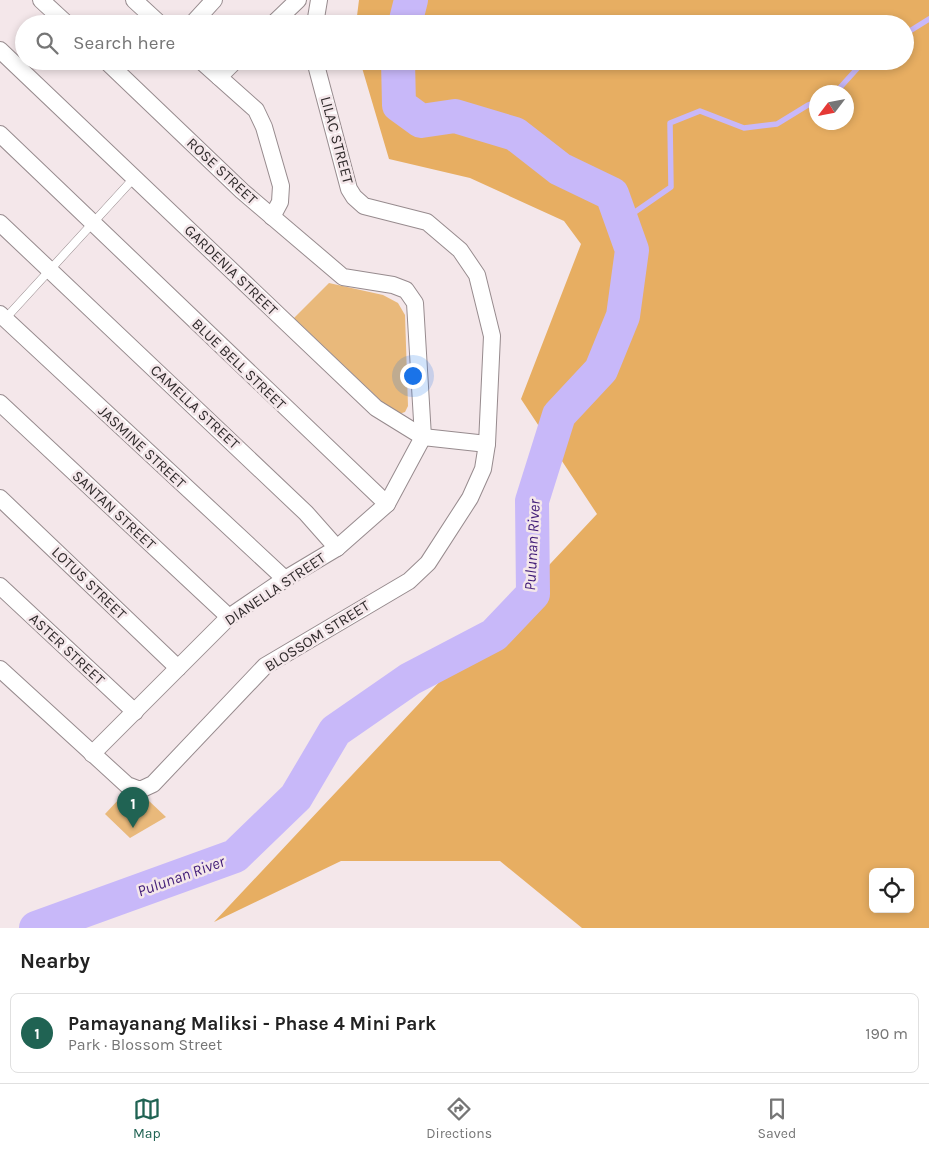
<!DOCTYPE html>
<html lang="en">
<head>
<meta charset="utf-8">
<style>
	body { margin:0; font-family:Karla,sans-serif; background:#f6f6f6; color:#222 }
	.controls { position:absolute; right:15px; bottom:15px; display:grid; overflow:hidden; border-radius:8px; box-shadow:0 2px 8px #0003 }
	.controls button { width:45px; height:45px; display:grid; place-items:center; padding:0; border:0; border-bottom:1px solid #e0e0e0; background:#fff; color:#222; font:25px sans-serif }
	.compass { position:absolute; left:809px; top:85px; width:45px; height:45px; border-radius:50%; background:#fff; box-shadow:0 2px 8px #0003; rotate:238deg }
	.you { position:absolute; left:412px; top:375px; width:18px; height:18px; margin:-12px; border:4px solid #fff; border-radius:50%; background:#1a73e8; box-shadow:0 0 0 8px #1a73e833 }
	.badge { display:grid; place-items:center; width:32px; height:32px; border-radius:50%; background:#206353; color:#fff; font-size:16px; font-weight:700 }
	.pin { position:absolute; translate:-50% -41px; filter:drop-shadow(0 1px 2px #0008) }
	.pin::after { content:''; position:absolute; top:26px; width:18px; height:15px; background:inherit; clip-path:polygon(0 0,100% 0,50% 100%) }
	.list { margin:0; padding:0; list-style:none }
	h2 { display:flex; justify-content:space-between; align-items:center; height:65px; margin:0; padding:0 20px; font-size:21px }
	h2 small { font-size:16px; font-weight:400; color:#767676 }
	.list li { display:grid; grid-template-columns:32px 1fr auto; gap:15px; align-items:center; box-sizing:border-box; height:80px; margin:0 10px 10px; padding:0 10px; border:1px solid #e0e0e0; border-radius:8px }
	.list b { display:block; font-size:19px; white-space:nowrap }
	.list p { margin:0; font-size:16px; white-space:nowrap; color:#767676 }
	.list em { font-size:16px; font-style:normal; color:#767676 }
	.icon { flex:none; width:28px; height:28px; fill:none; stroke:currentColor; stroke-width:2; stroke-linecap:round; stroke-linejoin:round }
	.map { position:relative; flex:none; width:929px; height:928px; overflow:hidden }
	.search { position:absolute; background:#fff; box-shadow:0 2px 8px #0003; left:15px; right:15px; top:15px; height:55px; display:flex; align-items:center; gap:12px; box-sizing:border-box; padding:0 18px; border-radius:28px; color:#767676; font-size:19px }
	.sheet { height:155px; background:#fff }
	nav { display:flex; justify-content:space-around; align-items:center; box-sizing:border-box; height:70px; border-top:1px solid #e0e0e0; background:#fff; font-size:14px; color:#767676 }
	nav a { display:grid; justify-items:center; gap:2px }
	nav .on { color:#206353 }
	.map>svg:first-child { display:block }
	.green { fill:#e9b97b }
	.forest { fill:#e7ae62; fill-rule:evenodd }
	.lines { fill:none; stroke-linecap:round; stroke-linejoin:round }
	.stream { stroke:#c8b8f9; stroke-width:5.5 }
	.river { stroke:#c8b8f9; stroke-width:34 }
	.service-casing { stroke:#978b8e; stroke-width:9 }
	.minor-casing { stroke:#978b8e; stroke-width:18 }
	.service { stroke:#fff; stroke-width:8 }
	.minor { stroke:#fff; stroke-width:16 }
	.labels { text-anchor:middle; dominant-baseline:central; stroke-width:5; stroke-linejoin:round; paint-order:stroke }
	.street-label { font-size:15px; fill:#302b2c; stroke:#f4e7ea }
	.water-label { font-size:16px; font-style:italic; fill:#401b77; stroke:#f4e7ea }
</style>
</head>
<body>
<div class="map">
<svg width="929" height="928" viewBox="0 0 929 928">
	<rect width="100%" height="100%" fill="#f4e7ea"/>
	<!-- green -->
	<g class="green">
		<path d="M329 283 383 295 398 303 405 315 408 406 405 412 396 415 294 318Z"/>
		<path d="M120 798 131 803 148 800 166 817 130 838 105 814Z"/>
	</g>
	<!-- forest -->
	<path class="forest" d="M359 0H929V928H582L500 861H341L214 922 597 514 521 399 581 244 564 221 470 178 389 159 360 61H905V24H356ZM816 92H846V122H816ZM873 872H910V909H873Z"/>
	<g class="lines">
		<!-- stream -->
		<g class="stream">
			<path d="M905 34 929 19"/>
			<path d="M836 92 864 61"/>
			<path d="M622 221 671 187 670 123 700 111 744 128 777 124 808 105 816 102"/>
		</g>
		<!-- river -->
		<g class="river">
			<path d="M405 24 411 0"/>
			<path d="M36 928 235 856 296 797 335 731 410 679 494 635 533 594 532 501 559 415 601 370 623 316 632 250 612 194 560 169 515 134 455 116 421 121 399 105 398 61"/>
		</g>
		<!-- service casing -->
		<g class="service-casing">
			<path id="service" d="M5 319 134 178"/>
		</g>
		<!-- minor casing -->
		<g class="minor-casing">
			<g id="minor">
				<path d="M41 0 67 24"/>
				<path d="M134 0 160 24"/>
				<path d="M192 24 214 0"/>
				<path d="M273 24 298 0"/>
				<path d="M315 24 319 0"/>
				<path d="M0 50 376 408 423 437 487 444"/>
				<path d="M201 61 256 110 264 127 281 186 280 202 272 217"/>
				<path d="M219 77 235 61"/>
				<path d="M0 134 387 504"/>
				<path d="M0 223 306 513 337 548"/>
				<path d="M0 314 285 579"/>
				<path d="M0 403 229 617"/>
				<path d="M0 498 178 668"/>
				<path d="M0 586 135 712"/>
				<path d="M0 669 127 785 140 790 153 784 265 666 409 581 428 563 470 498 483 469 487 444 492 336 477 275 460 250 427 222 364 206 354 197 349 189 315 61"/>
				<path d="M92 754 229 617 285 579 337 548 387 504 423 437 415 303 406 290 393 285 343 277 242 191 106 61"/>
			</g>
		</g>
		<!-- service -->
		<use href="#service" class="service"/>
		<!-- minor -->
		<use href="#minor" class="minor"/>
	</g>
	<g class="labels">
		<!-- street labels -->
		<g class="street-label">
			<text transform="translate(337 140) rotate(75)">LILAC STREET</text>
			<text transform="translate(222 171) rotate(43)">ROSE STREET</text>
			<text transform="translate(231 270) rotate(44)">GARDENIA STREET</text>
			<text transform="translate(239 364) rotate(44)">BLUE BELL STREET</text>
			<text transform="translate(195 407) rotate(43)">CAMELLA STREET</text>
			<text transform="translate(142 447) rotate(43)">JASMINE STREET</text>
			<text transform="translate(114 510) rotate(43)">SANTAN STREET</text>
			<text transform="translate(89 583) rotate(44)">LOTUS STREET</text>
			<text transform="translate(275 589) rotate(-34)">DIANELLA STREET</text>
			<text transform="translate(317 636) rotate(-32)">BLOSSOM STREET</text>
			<text transform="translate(67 649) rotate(43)">ASTER STREET</text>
		</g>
		<!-- water labels -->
		<g class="water-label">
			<text transform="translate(532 545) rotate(-87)">Pulunan River</text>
			<text transform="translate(181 876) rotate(-20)">Pulunan River</text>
		</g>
	</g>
</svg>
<div class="controls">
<button><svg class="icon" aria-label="locate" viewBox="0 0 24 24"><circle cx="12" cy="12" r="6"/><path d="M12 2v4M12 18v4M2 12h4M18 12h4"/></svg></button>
</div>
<svg class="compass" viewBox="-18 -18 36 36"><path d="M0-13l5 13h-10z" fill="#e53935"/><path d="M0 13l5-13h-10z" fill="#767676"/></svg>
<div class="you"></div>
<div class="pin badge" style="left:133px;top:828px">1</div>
<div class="search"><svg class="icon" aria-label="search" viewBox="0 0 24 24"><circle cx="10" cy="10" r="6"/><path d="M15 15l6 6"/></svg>Search here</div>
</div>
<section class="sheet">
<h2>Nearby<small></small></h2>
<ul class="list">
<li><span class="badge">1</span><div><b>Pamayanang Maliksi - Phase 4 Mini Park</b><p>Park · Blossom Street</p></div><em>190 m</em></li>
</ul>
</section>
<nav>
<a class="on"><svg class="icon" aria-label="map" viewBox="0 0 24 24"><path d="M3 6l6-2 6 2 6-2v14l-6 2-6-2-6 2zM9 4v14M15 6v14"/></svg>Map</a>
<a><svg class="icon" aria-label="directions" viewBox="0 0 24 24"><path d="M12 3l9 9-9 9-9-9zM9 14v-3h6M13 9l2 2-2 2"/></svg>Directions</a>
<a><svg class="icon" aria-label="saved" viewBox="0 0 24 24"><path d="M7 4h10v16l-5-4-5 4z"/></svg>Saved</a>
</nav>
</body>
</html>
